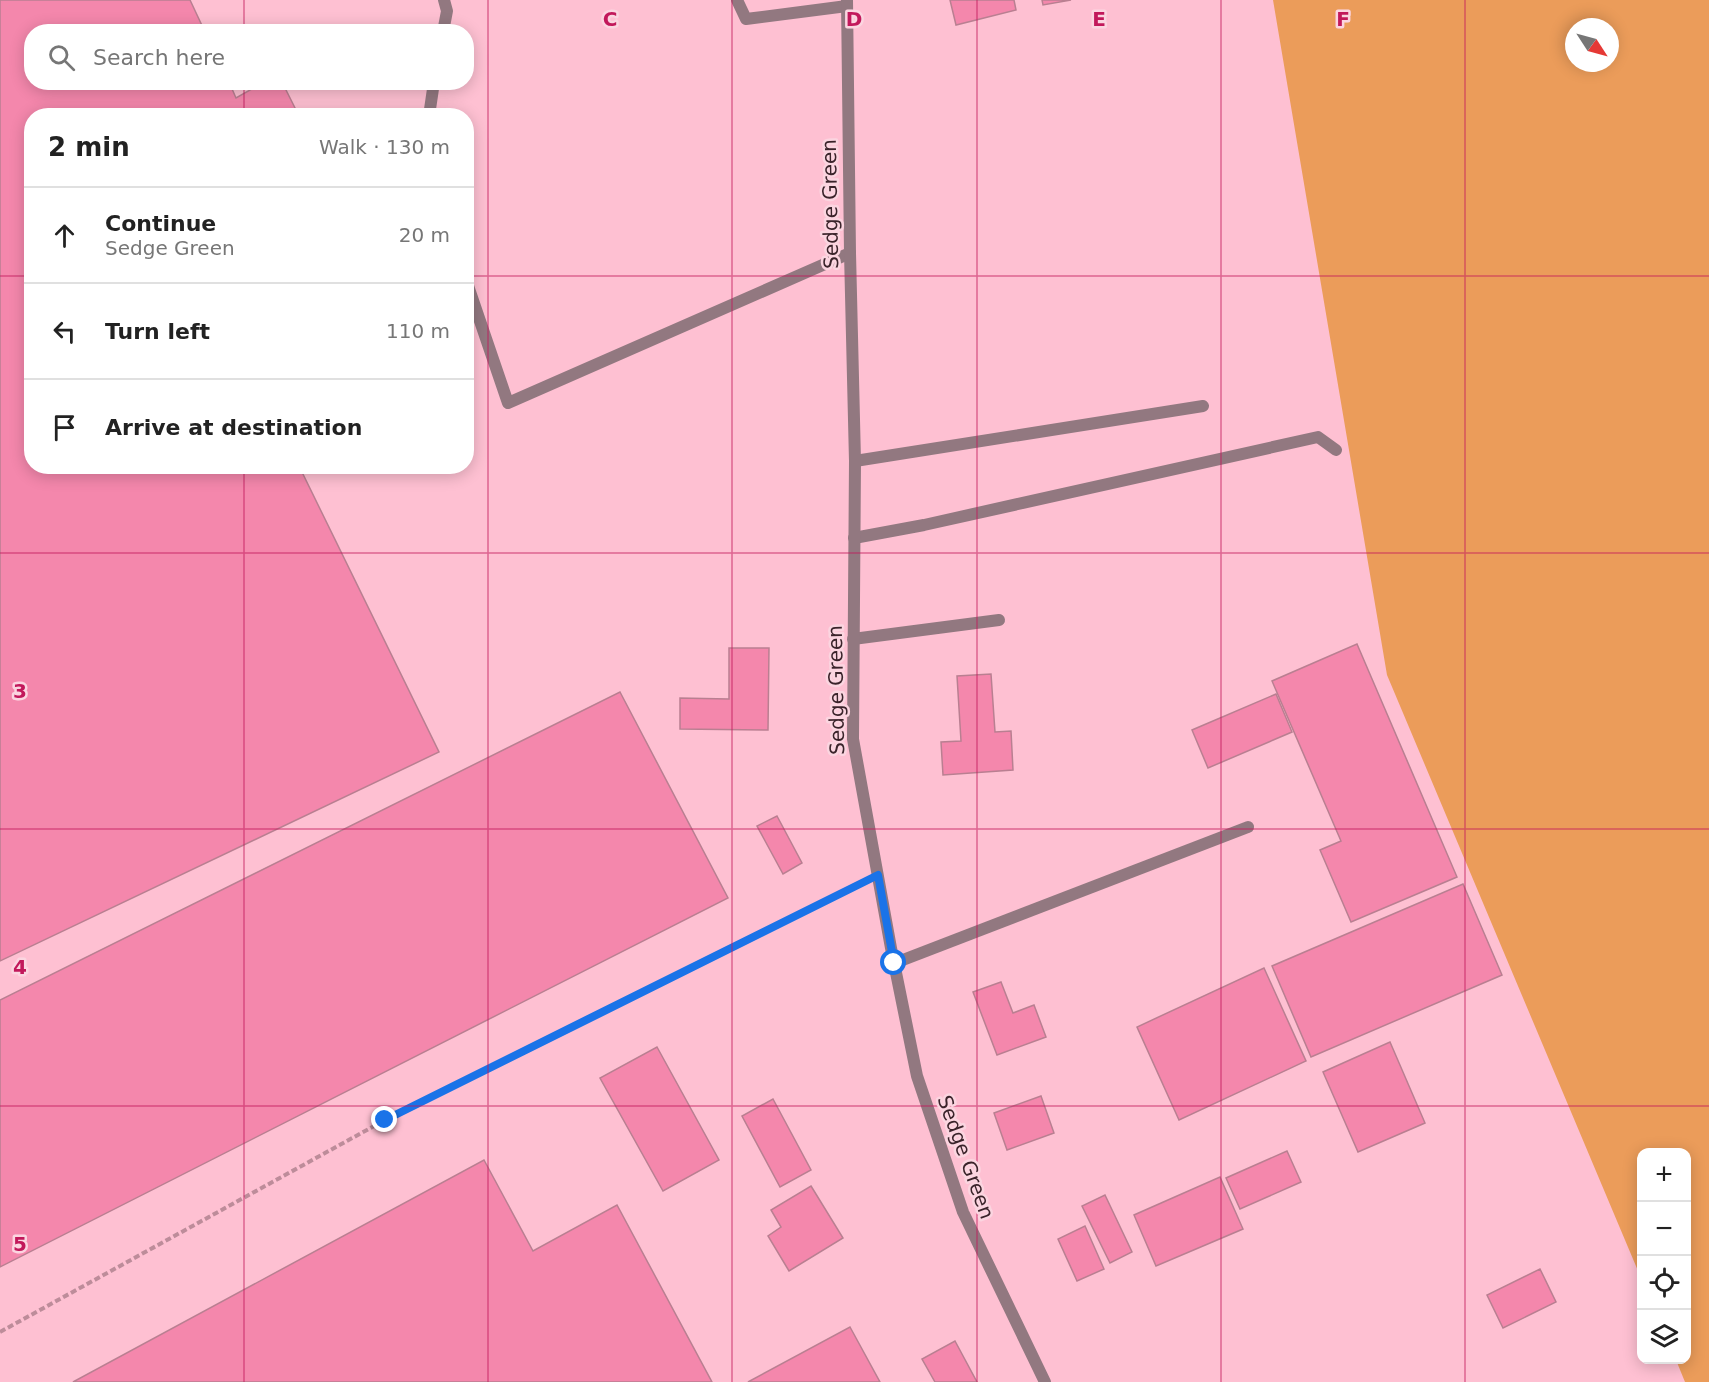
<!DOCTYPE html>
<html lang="en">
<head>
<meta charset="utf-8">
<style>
	body { margin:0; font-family:"DejaVu Sans",sans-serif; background:#f6f6f6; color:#222 }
	.controls { position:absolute; right:18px; bottom:18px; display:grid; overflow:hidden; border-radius:12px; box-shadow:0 3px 15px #0003 }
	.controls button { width:54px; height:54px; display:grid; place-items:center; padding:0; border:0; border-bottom:2px solid #e0e0e0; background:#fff; color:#222; font:30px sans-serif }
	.compass { position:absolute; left:1565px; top:18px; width:54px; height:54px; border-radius:50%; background:#fff; box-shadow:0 3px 15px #0003; rotate:126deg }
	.stop { position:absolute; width:18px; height:18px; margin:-14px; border:4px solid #1a73e8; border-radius:50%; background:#fff }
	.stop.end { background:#1a73e8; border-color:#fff; box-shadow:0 2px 6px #0008 }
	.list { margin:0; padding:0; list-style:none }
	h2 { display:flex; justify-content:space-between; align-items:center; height:78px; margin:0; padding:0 24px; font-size:26px }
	h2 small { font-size:20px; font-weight:400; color:#767676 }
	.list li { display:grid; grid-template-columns:39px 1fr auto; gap:18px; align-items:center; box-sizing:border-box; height:96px; padding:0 24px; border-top:2px solid #e0e0e0 }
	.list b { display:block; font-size:22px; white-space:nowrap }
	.list p { margin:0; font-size:20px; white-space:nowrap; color:#767676 }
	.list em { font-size:20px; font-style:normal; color:#767676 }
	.icon { flex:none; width:33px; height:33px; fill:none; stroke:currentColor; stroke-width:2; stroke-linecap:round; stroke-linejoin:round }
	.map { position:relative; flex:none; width:1709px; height:1382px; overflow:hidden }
	.search { position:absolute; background:#fff; box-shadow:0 3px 15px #0003; left:24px; top:24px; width:450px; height:66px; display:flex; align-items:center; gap:15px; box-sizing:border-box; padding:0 21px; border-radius:24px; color:#767676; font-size:22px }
	.panel { position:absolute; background:#fff; box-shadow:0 3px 15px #0003; left:24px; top:108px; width:450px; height:366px; border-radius:24px }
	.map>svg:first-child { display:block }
	.green { fill:#eb9c5a; fill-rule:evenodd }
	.building { fill:#f487ac; stroke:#b97f91; stroke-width:1.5 }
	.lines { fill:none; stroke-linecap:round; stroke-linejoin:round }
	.path { stroke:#bd8c9a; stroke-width:4; stroke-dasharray:6 3; stroke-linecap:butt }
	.service { stroke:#927880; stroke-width:12 }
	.tertiary { stroke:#927880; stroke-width:12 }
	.route { stroke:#1a73e8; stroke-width:8 }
	.grid { fill:none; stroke:#c2185b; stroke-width:1.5; stroke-opacity:0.55 }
	.labels { text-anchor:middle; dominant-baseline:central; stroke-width:5; stroke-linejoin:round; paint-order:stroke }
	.street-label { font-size:20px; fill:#3a232a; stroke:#fbd5e0 }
	.grid-label { font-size:20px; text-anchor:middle; font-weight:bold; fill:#c2185b; stroke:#fbd5e0; stroke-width:5; stroke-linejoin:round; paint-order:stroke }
</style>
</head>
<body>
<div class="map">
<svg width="1709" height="1382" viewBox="0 0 1709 1382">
	<rect width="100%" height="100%" fill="#fec0d2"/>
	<!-- green -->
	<path class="green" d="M1273 0H1709V1382H1685L1676 1360H1686V1152H1642L1641 1278 1387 675ZM1574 27H1610V63H1574Z"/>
	<!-- building -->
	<g class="building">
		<path d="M0 0H190L205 32H32V82H229L236 98 264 82H282L299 116H32V466H299L439 752 0 961Z"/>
		<path d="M950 0H1014L1016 10 956 25Z"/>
		<path d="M1042 0H1071L1043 5Z"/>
		<path d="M1357 644 1457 877 1351 922 1320 850 1341 841 1272 681Z"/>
		<path d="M729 648H769L768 730 680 729V698L729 699Z"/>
		<path d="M991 674 995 732 1011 731 1013 770 943 775 941 742 961 741 957 676Z"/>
		<path d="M620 692 728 898 0 1267V1000Z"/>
		<path d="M1276 694 1292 732 1208 768 1192 730Z"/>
		<path d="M777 816 802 863 783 874 757 826Z"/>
		<path d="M1463 884 1502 975 1311 1057 1272 966Z"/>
		<path d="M1264 968 1306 1061 1179 1120 1137 1027Z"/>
		<path d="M1001 982 1013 1013 1034 1005 1046 1037 997 1055 973 992Z"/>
		<path d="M1390 1042 1425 1123 1358 1152 1323 1072Z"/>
		<path d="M657 1047 719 1160 663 1191 600 1078Z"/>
		<path d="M1041 1096 1054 1133 1007 1150 994 1113Z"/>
		<path d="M773 1099 811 1170 780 1187 742 1116Z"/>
		<path d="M1287 1151 1301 1182 1240 1209 1226 1178Z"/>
		<path d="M484 1160 533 1251 617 1205 712 1382H73Z"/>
		<path d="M1220 1177 1243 1229 1156 1266 1134 1215Z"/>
		<path d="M811 1186 843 1238 789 1271 768 1236 781 1227 771 1210Z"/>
		<path d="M1105 1195 1132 1252 1110 1263 1082 1206Z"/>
		<path d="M1085 1226 1104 1269 1077 1281 1058 1239Z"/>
		<path d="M1540 1269 1556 1302 1503 1328 1487 1295Z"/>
		<path d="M850 1327 880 1382H748Z"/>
		<path d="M955 1341 977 1382H935L922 1359Z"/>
	</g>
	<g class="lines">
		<!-- path -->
		<path class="path" d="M0 1332 385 1120 859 885"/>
		<!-- service -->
		<g class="service">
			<path d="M737 0 746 19 847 6"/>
			<path d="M443 32 447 11 444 0"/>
			<path d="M429 116 434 82"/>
			<path d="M466 280 508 403 850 253"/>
			<path d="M855 461 1203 406"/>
			<path d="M854 538 924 525 1318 437 1336 450"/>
			<path d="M853 639 999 620"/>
			<path d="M895 963 1248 827"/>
		</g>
		<!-- tertiary -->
		<path class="tertiary" d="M847 0 850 253 855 461 853 739 891 948 917 1076 963 1212 1045 1382"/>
	</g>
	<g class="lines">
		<!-- route -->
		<path class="route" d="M385 1120 878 875 894 963"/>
	</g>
	<!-- grid -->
	<path class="grid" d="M244 0V32M488 0V1382M732 0V1382M977 0V1382M1221 0V1382M1465 0V1382M244 82V116M0 276H32M466 276H1709M244 466V1382M0 553H1709M0 829H1709M0 1106H1709"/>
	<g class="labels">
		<!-- street labels -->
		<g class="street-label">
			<text transform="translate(830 204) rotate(-91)">Sedge Green</text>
			<text transform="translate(836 690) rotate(-91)">Sedge Green</text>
			<text transform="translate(966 1157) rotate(70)">Sedge Green</text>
		</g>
	</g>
	<g class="grid-label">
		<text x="610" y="26">C</text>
		<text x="854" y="26">D</text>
		<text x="1099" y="26">E</text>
		<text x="1343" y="26">F</text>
		<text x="20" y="698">3</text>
		<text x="20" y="974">4</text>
		<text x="20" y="1251">5</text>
	</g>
</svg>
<div class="controls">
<button>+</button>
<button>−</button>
<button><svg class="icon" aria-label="locate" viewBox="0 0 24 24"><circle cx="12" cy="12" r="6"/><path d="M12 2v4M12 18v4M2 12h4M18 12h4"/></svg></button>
<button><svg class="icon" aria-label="layers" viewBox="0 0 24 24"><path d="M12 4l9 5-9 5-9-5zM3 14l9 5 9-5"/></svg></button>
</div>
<svg class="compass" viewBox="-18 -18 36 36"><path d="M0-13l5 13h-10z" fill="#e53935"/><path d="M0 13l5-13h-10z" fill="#767676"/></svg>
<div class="stop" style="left:894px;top:963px"></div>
<div class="stop end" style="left:385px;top:1120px"></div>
<div class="search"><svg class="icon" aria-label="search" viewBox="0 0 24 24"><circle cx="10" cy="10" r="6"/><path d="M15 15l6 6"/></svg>Search here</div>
<section class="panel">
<h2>2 min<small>Walk · 130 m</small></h2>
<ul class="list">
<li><svg class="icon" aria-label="ahead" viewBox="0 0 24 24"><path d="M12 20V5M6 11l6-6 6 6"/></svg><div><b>Continue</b><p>Sedge Green</p></div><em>20 m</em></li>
<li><svg class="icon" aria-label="left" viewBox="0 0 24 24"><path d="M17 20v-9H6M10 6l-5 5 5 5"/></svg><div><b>Turn left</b></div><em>110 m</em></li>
<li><svg class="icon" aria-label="arrive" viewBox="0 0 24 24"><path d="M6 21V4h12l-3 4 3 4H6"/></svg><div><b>Arrive at destination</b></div></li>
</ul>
</section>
</div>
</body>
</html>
